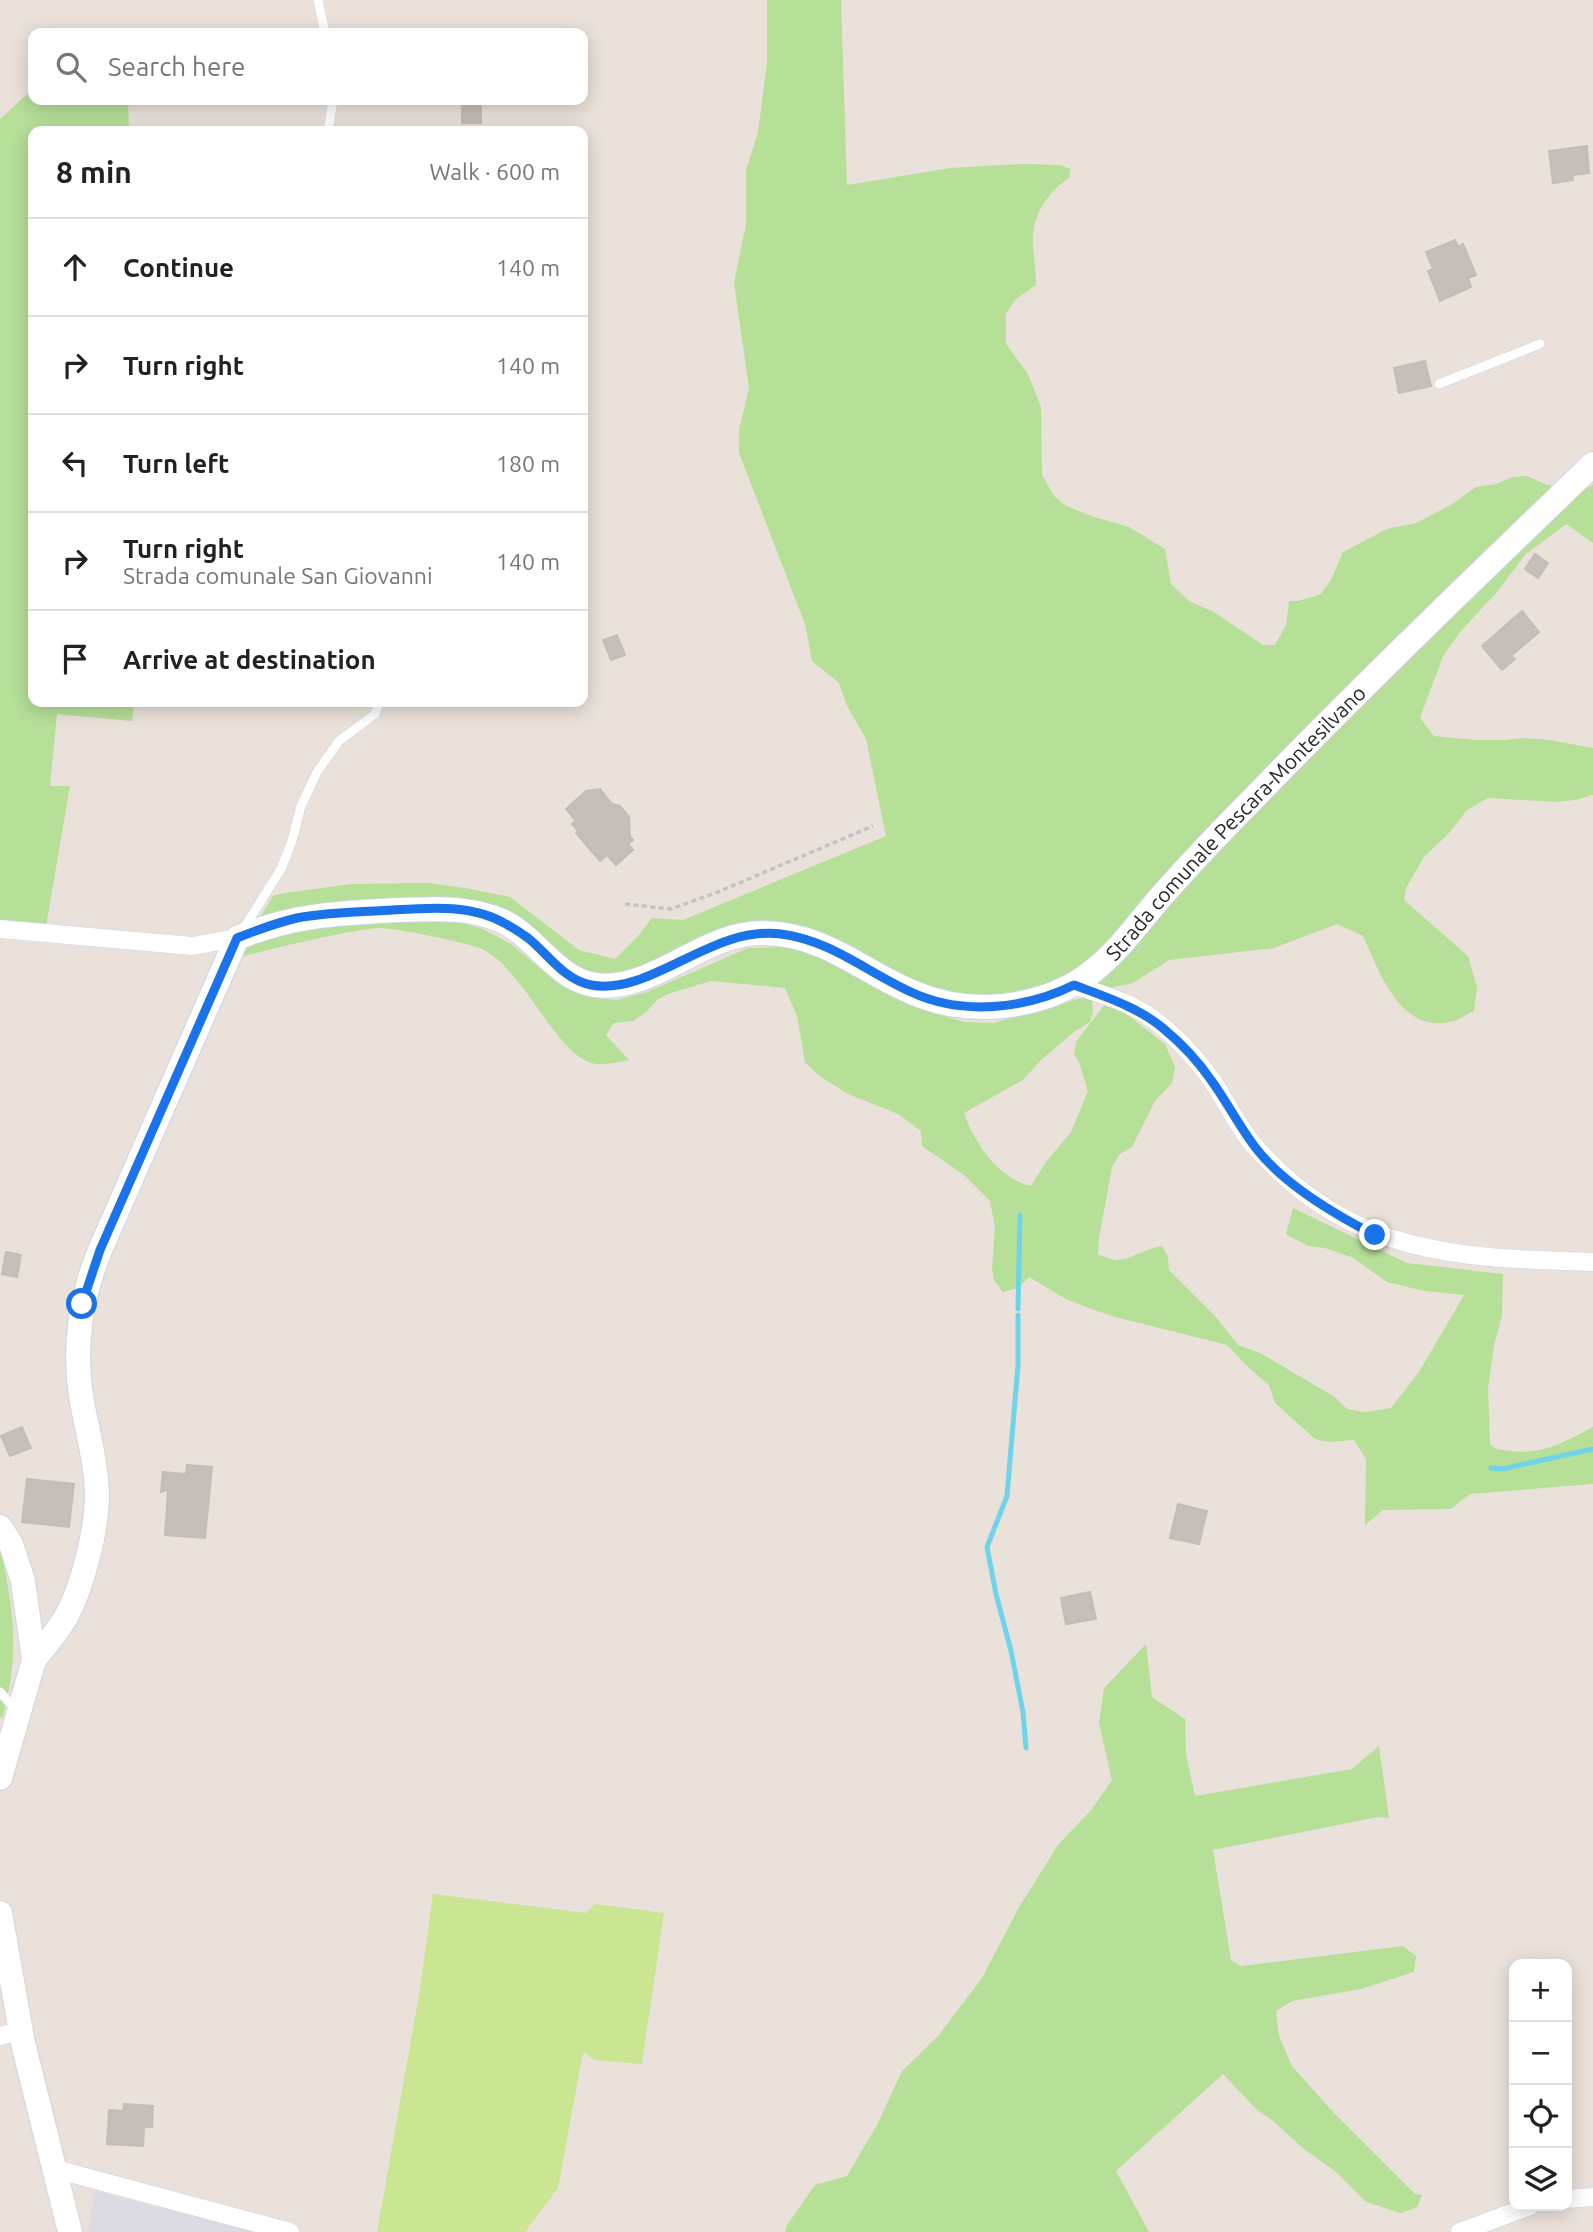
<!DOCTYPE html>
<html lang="en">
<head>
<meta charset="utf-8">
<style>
	body { margin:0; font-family:Ubuntu,sans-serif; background:#f2f2f2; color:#222 }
	.controls { position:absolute; right:21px; bottom:21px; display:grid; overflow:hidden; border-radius:14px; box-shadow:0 4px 18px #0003 }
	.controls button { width:63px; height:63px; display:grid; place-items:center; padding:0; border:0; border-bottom:2px solid #e0e0e0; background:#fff; color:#222; font:35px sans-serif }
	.stop { position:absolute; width:21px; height:21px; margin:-16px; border:5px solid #1a73e8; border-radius:50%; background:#fff }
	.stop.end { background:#1a73e8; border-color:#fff; box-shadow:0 2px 7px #0008 }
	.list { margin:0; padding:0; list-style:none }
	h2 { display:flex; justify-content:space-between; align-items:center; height:91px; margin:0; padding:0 28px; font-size:30px }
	h2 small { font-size:23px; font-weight:400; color:#767676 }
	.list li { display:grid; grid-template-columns:46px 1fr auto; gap:21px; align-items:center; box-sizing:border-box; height:98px; padding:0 28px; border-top:2px solid #e0e0e0 }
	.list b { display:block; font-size:26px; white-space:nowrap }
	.list p { margin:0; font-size:23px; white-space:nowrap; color:#767676 }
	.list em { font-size:23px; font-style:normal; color:#767676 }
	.icon { flex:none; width:38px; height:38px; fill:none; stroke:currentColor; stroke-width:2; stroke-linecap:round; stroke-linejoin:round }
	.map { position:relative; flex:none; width:1593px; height:2232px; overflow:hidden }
	.search { position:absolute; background:#fff; box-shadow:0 4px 18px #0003; left:28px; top:28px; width:560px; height:77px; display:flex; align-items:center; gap:18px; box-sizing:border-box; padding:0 24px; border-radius:14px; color:#767676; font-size:26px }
	.panel { position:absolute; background:#fff; box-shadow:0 4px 18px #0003; left:28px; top:126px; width:560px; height:581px; border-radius:14px }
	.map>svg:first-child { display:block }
	.industrial { fill:#dcdae2 }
	.green { fill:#b6df98 }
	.pitch { fill:#cae693 }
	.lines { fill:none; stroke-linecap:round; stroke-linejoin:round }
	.stream { stroke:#6fd3e9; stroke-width:5 }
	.building { fill:#c5bfb9; stroke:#c5bdb4; stroke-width:2 }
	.lane-casing { stroke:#cfd4e1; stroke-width:10 }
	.street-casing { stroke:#cfd4e1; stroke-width:19 }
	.secondary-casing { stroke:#cfd4e1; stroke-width:26 }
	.path { stroke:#c3c3c3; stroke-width:3.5; stroke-dasharray:5 3.5; stroke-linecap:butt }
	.lane { stroke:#fff; stroke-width:9 }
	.street { stroke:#fff; stroke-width:18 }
	.secondary { stroke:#fff; stroke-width:24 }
	.route { stroke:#1a73e8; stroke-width:9 }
	.labels { text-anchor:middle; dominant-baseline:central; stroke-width:5; stroke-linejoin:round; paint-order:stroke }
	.street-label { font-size:21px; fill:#282828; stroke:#fff }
</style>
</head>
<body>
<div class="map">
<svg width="1593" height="2232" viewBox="0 0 1593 2232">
	<rect width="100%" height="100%" fill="#eae2da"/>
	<!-- industrial -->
	<path class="industrial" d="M95 2191 258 2232H88Z"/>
	<!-- green -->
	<g class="green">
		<path d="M767 0H841L847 185 950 168 1023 164 1060 165 1071 169 1069 178C1047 192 1031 217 1033 245 1034 258 1036 271 1036 285L1015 300 1006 314V344L1028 374 1041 407 1042 475 1054 496 1066 506 1094 517 1129 527 1165 549 1171 584 1189 601 1214 612 1263 645H1275L1286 625 1289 601H1298L1321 594 1331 580 1343 552 1387 529 1416 523 1451 505 1476 487 1496 484 1513 477 1527 476 1547 485 1573 489 1590 487 1593 484V543L1566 524 1525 555 1497 592 1460 632 1443 656 1420 718 1434 736 1476 740H1505L1524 738 1549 740 1593 748V795L1575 800 1556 802 1488 798 1467 810 1450 832 1424 857 1406 888 1404 900 1468 956 1477 987 1474 1011C1467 1014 1461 1019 1454 1021 1401 1036 1380 973 1363 936L1337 924 1274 948 1169 960 1133 983 1103 989 960 999 925 988 806 931 613 982 598 981 537 939 442 917 483 929 511 944 560 985 594 998 617 1000 647 992 748 948 782 947 804 951 823 959 911 1006 964 1022 993 1023 1082 998 1092 1000 1093 1011 1090 1022 1074 1032 1041 1060 1023 1080 964 1113C974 1143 999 1179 1031 1186L1046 1162 1071 1132 1088 1091 1079 1062 1074 1055 1076 1042 1105 1004 1124 1012 1165 1044 1175 1067 1172 1083 1155 1101 1132 1147 1120 1154 1112 1167 1099 1238 1098 1255C1104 1256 1111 1259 1116 1260 1131 1260 1146 1248 1162 1246L1168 1257 1169 1270 1216 1317 1238 1345 1260 1353 1335 1397 1347 1409 1365 1412 1391 1408 1419 1372 1464 1295 1424 1291 1387 1282 1353 1258 1325 1248 1308 1246 1286 1234 1293 1208 1407 1263 1503 1274 1502 1316 1494 1345 1488 1388 1490 1444C1496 1450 1501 1450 1510 1451 1543 1455 1564 1442 1593 1427V1484L1470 1494 1451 1509 1383 1510 1365 1525 1366 1459 1354 1440 1329 1442 1315 1439 1275 1403 1269 1385 1249 1368 1227 1345 1115 1317 1086 1307 1066 1299 1029 1277 1018 1288 1003 1292 994 1280 992 1268 995 1227 990 1201 964 1175 922 1146 921 1131 898 1114 848 1094 818 1075 805 1062 797 1016 785 988 711 981 668 994 657 1000 646 1012 633 1021 614 1023 606 1035 629 1060C620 1062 607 1065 597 1064 557 1060 526 970 482 949 466 942 392 927 377 928 329 934 281 947 235 958L273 896 285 893 351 884 428 883 465 888 510 897 579 950 615 959 638 936 652 918 683 920 886 836 866 739 847 706 839 683 812 661 805 624 739 453V430L749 388 734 283 746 224V170L758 132 767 63Z"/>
		<path d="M33 89V100H128L129 131H33V702H134L132 721 57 714 50 786H70L46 926 0 920V119Z"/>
		<path d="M0 1547C14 1610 20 1655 2 1719L0 1716Z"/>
		<path d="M1146 1644 1152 1697 1185 1719 1186 1754 1195 1796 1352 1769 1379 1746 1389 1818 1378 1817 1213 1850 1231 1960 1241 1966 1403 1946 1416 1956 1414 1972 1361 1989 1292 2001 1276 2011 1279 2036 1292 2066 1334 2113 1415 2194 1422 2195 1417 2207 1401 2213 1366 2202 1335 2171 1304 2149 1272 2120 1258 2111 1223 2074 1116 2171 1149 2232H785L787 2225 815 2185 847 2176 877 2125 902 2071 938 2036 982 1978 1018 1909 1058 1845 1092 1809 1112 1780 1099 1723 1104 1688Z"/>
	</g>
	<!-- pitch -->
	<path class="pitch" d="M433 1894 586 1913 595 1904 664 1913 642 2064 594 2060 583 2052 558 2188 525 2232H377L420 1989Z"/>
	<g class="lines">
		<!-- stream -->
		<g class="stream">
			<path d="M1018 1309 1020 1215"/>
			<path d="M1018 1315V1365L1007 1496 987 1547 996 1594 1011 1651 1023 1712 1026 1748"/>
			<path d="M1491 1468 1502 1469 1593 1449"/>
		</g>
	</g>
	<!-- building -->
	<g class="building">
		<rect x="462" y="100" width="19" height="23"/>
		<path d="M1587 146 1589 173 1572 175 1573 180 1553 183 1549 151Z"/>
		<path d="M1455 240 1458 247 1463 244 1476 275 1468 278 1471 287 1440 301 1428 271 1433 269 1426 252Z"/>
		<path d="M1425 361 1431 386 1399 393 1394 368Z"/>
		<path d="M1535 554 1548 563 1538 578 1525 569Z"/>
		<path d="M1522 611 1539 632 1511 656 1515 659 1502 670 1482 646Z"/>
		<path d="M617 635 625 655 611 660 603 640Z"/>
		<path d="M600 789 612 804 620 806 629 817 630 836 633 840 628 844 633 850 616 865 607 855 600 861 576 833 578 831 572 824 576 821 566 809 586 791Z"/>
		<path d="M6 1252 21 1255 17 1277 2 1274Z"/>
		<path d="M22 1427 31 1448 10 1456 1 1436Z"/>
		<path d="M187 1465 212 1467 205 1538 165 1535 168 1490 161 1492 163 1472 186 1474Z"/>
		<path d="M27 1479 74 1484 69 1527 22 1522Z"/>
		<path d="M1178 1504 1207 1511 1199 1544 1170 1538Z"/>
		<path d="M1090 1592 1096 1619 1066 1624 1061 1598Z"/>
		<path d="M124 2104 153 2106 152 2127H144L143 2146 107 2144 109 2110 123 2111Z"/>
	</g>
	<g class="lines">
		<!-- lane casing -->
		<g class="lane-casing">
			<g id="lane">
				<path d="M318 0 325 33"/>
				<path d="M328 131 333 100"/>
				<path d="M1439 384 1540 344"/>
				<path d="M244 928 281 869 292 841 301 806 317 772 339 741 375 714 379 702"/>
				<path d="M0 1692 15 1709"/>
			</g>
		</g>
		<!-- street casing -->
		<g class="street-casing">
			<g id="street">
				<path d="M0 929 192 946 237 938"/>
				<path d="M1074 985C1092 991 1112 997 1129 1005 1161 1020 1191 1051 1211 1079 1227 1102 1239 1130 1258 1150 1354 1256 1460 1258 1593 1262"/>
				<path d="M0 2036 21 2031"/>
				<path d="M55 2169 290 2232"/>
				<path d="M1567 2199 1593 2197"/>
				<path d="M1460 2232 1530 2206"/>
			</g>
		</g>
		<!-- secondary casing -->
		<g class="secondary-casing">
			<g id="secondary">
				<path d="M0 1527 11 1544 23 1581 34 1660 0 1778"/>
				<path id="s1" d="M34 1660C45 1646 57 1632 66 1617 83 1586 96 1532 97 1498 97 1466 88 1434 82 1402 73 1348 80 1300 100 1250L237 938C291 915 339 913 397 910 432 909 469 906 502 921 536 937 557 980 595 985 653 993 705 931 764 933 826 934 862 972 914 993 942 1005 973 1009 1003 1006 1035 1002 1068 992 1093 971 1121 949 1141 919 1165 892 1192 862 1220 832 1249 803 1361 687 1477 576 1593 464"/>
				<path d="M0 1913 23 2043 70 2232"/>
			</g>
		</g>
		<!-- path -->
		<path class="path" d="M625 904 671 909 718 892 873 826"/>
		<!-- lane -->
		<use href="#lane" class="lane"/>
		<!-- street -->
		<use href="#street" class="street"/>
		<!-- secondary -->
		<use href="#secondary" class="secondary"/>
	</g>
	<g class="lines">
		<!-- route -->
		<path class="route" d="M82 1304 100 1250 237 938C257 930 276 923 297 918 323 913 350 912 376 911 418 909 468 901 506 924 513 928 521 933 528 938 548 954 564 980 591 985 652 996 711 925 781 934 830 940 867 972 911 992 962 1016 1025 1009 1074 985 1106 997 1138 1007 1164 1029 1182 1044 1198 1061 1211 1080 1227 1102 1239 1126 1255 1147 1283 1184 1334 1214 1375 1235"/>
	</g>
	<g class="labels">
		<!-- street labels -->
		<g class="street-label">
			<text stroke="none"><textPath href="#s1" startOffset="1892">Strada comunale Pescara-Montesilvano</textPath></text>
		</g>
	</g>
</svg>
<div class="controls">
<button>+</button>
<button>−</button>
<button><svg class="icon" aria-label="locate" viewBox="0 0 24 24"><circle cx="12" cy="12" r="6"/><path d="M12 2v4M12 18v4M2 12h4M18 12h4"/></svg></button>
<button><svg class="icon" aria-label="layers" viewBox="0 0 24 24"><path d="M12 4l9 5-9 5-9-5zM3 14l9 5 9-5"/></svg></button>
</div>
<div class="stop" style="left:82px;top:1304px"></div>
<div class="stop end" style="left:1375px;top:1235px"></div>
<div class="search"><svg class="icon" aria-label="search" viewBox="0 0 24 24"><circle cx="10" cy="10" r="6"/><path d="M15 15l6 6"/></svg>Search here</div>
<section class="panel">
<h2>8 min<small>Walk · 600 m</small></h2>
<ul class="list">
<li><svg class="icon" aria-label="ahead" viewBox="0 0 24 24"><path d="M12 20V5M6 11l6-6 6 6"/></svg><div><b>Continue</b></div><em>140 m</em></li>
<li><svg class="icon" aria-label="right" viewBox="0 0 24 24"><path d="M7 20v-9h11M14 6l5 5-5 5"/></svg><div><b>Turn right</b></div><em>140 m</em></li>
<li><svg class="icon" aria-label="left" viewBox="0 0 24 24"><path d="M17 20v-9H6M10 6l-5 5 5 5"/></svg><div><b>Turn left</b></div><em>180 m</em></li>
<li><svg class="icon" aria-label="right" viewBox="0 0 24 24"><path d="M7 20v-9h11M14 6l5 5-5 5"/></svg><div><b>Turn right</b><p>Strada comunale San Giovanni</p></div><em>140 m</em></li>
<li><svg class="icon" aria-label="arrive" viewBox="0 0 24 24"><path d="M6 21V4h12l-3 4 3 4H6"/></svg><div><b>Arrive at destination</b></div></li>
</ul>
</section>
</div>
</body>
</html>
